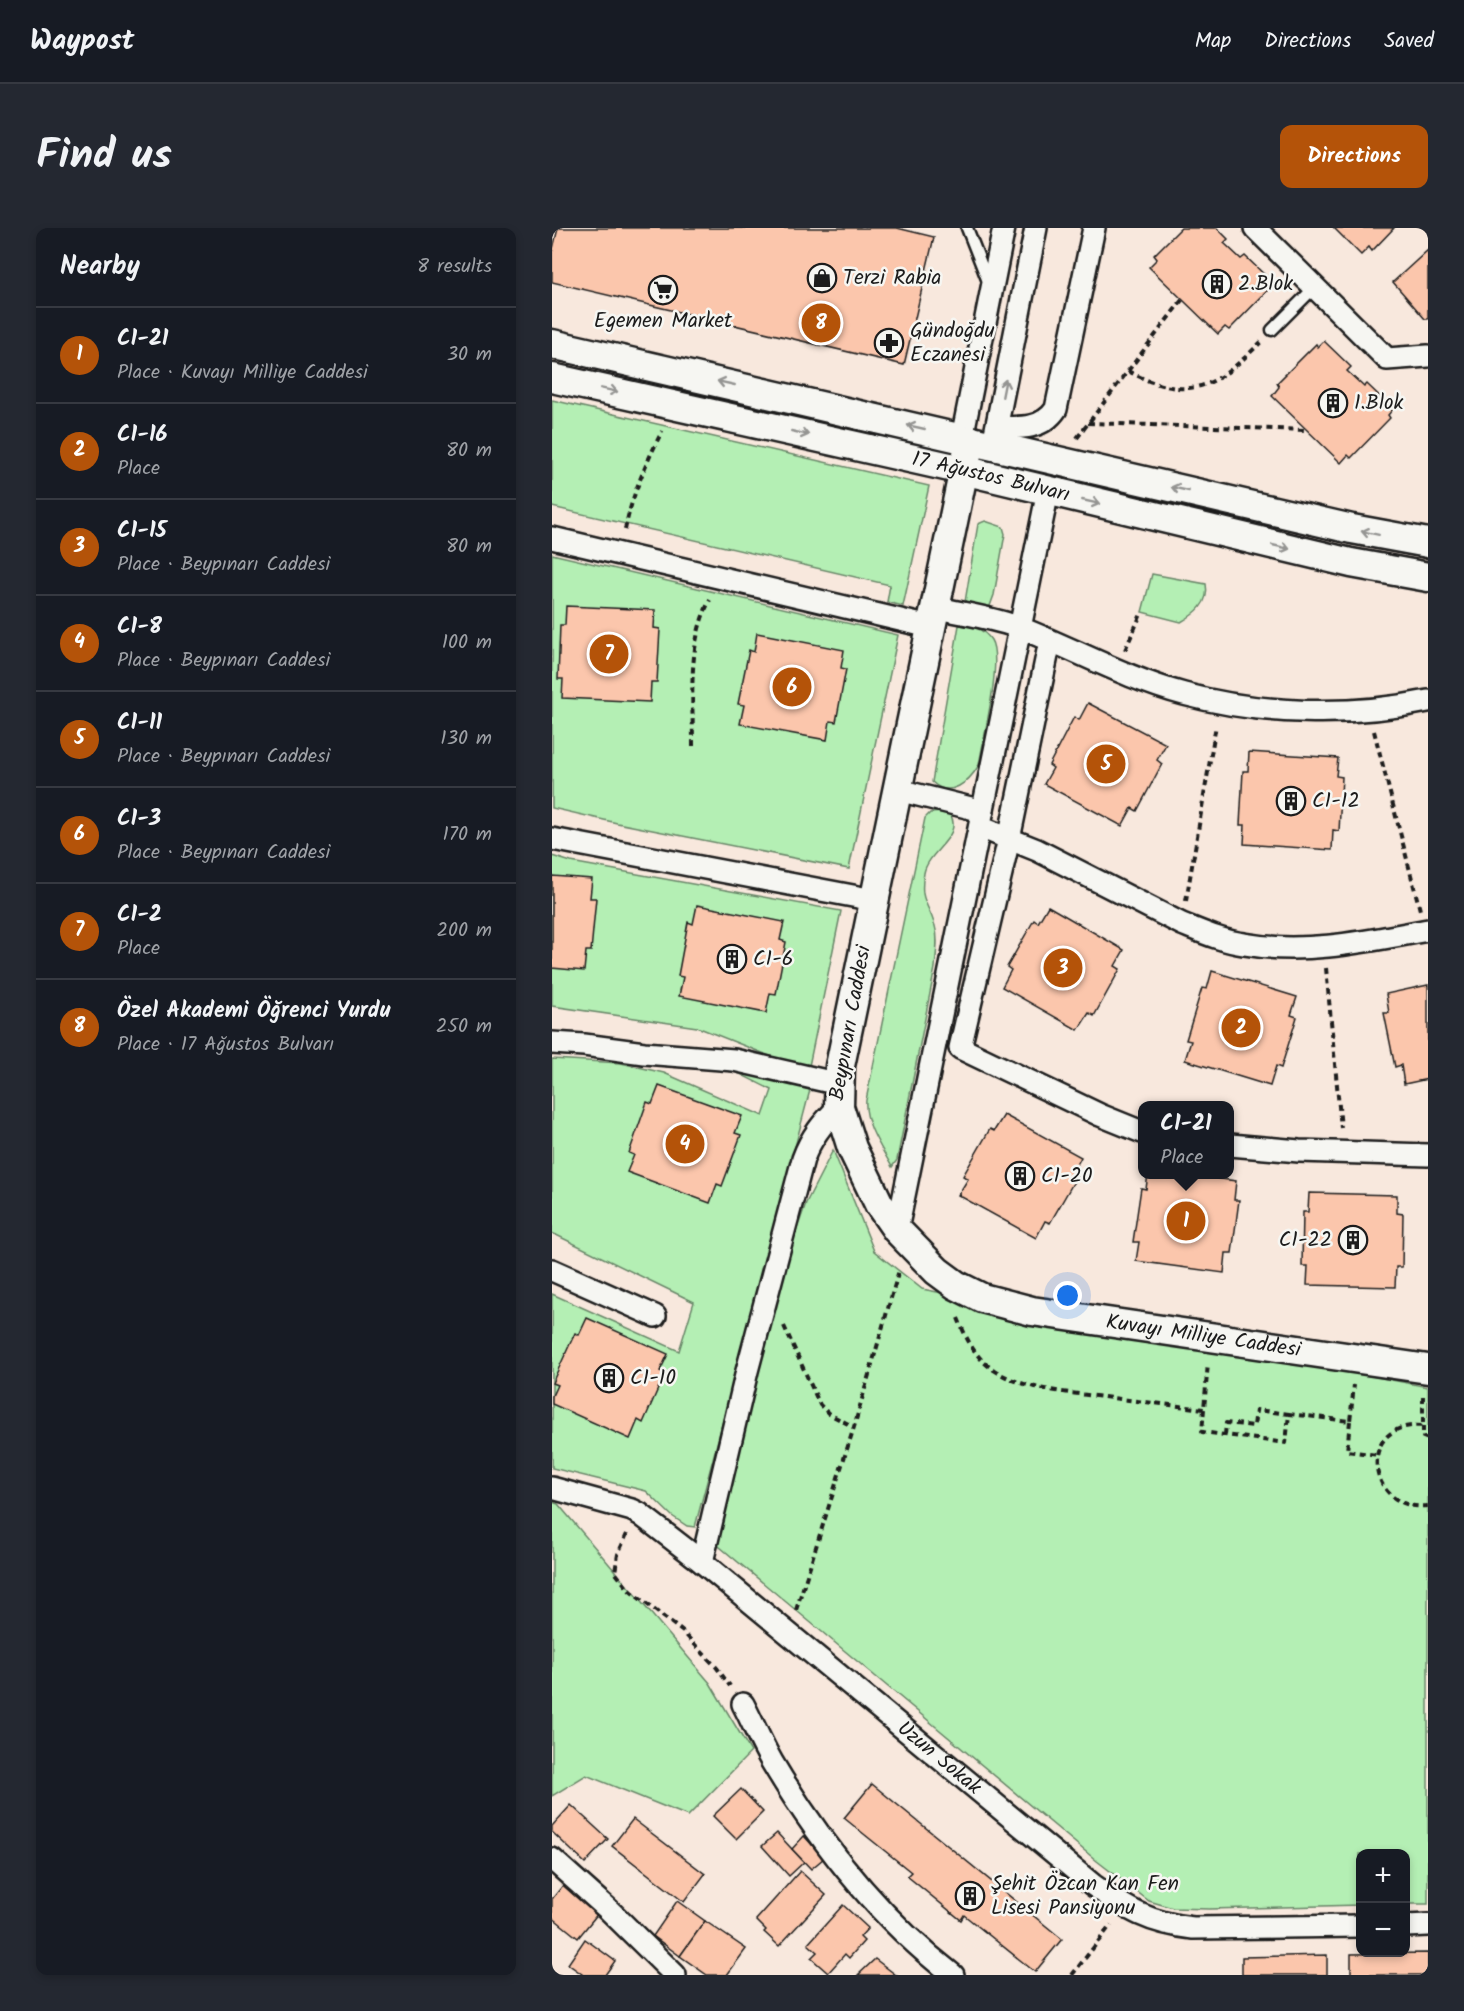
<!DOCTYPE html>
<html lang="en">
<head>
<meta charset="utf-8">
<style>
	body { margin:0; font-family:Kalam,sans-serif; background:#242831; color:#f1f3f6 }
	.controls { position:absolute; right:18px; bottom:18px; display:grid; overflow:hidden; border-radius:12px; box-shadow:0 3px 9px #0003 }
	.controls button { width:54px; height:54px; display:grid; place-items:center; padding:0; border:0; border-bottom:2px solid #363941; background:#171b24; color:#f1f3f6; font:30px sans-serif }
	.you { position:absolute; left:516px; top:1068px; width:21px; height:21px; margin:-15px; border:4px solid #fff; border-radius:50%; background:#1a73e8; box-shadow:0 0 0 9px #1a73e833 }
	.badge { display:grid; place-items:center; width:39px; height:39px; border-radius:50%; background:#b45309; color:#fff; font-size:20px; font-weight:700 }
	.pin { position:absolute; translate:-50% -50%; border:3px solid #fff; box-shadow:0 2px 6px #0006 }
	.popup { position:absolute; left:586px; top:873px; width:96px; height:78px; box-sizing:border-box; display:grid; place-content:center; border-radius:12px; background:#171b24; filter:drop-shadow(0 2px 4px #0005); font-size:20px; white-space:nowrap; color:#9ea1a6 }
	.popup b { font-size:22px; color:#f1f3f6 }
	.popup::after { content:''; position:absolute; left:50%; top:100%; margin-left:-12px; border:12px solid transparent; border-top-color:#171b24 }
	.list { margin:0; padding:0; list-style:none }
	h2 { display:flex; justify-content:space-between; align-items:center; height:78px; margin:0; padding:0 24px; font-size:26px }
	h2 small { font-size:20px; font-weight:400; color:#9ea1a6 }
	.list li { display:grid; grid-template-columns:39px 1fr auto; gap:18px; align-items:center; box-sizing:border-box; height:96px; padding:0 24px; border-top:2px solid #363941 }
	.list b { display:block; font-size:22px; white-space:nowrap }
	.list p { margin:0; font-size:20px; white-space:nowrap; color:#9ea1a6 }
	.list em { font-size:20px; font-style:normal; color:#9ea1a6 }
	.map { position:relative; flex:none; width:876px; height:1747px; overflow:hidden; border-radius:12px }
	header { display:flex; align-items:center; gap:36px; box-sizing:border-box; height:84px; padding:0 30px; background:#171b24; border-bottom:2px solid #363941 }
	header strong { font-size:28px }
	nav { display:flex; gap:33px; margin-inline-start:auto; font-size:21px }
	.intro { display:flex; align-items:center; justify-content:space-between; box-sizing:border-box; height:144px; padding:0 36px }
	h1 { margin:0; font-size:42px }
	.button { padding:15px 27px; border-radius:12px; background:#b45309; color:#fff; font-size:21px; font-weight:700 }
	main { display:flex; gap:36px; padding:0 36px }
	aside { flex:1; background:#171b24; border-radius:12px; box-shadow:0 3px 9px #0003 }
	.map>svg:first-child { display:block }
	.green { fill:#b4efb4; stroke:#688668; stroke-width:1.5 }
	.building { fill:#fbc6ac; stroke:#1c1c1c; stroke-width:1.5 }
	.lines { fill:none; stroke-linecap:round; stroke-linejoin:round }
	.lane-casing { stroke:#1c1c1c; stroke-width:15 }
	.street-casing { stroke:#1c1c1c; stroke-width:26 }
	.secondary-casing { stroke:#1c1c1c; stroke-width:33 }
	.path { stroke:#1c1c1c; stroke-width:4; stroke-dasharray:6 4.5; stroke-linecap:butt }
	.lane { stroke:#f6f6f2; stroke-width:10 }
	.street { stroke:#f6f6f2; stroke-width:21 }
	.secondary { stroke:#f6f6f2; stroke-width:28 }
	.oneway { stroke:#949492 }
	.labels { text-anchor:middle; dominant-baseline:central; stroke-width:5; stroke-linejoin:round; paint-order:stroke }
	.poi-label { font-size:21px; fill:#1c1c1c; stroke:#f6f6f2; text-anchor:start }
	.street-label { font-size:21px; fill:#1c1c1c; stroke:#f6f6f2 }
</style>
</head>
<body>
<header>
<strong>Waypost</strong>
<nav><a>Map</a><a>Directions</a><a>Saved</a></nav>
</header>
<div class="intro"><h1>Find us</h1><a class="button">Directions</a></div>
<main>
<aside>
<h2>Nearby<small>8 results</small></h2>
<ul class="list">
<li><span class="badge">1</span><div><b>C1-21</b><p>Place · Kuvayı Milliye Caddesi</p></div><em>30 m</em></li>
<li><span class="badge">2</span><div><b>C1-16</b><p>Place</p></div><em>80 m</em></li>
<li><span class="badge">3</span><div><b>C1-15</b><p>Place · Beypınarı Caddesi</p></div><em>80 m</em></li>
<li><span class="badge">4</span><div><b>C1-8</b><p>Place · Beypınarı Caddesi</p></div><em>100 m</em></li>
<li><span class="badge">5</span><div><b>C1-11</b><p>Place · Beypınarı Caddesi</p></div><em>130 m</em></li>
<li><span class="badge">6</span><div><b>C1-3</b><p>Place · Beypınarı Caddesi</p></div><em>170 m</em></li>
<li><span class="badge">7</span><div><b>C1-2</b><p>Place</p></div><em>200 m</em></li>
<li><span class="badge">8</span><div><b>Özel Akademi Öğrenci Yurdu</b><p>Place · 17 Ağustos Bulvarı</p></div><em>250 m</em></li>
</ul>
</aside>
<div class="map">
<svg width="876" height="1747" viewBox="0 0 876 1747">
	<rect width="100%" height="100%" fill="#f8e8dd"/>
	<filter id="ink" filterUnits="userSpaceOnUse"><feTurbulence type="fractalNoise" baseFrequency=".0167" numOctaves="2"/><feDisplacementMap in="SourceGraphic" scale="12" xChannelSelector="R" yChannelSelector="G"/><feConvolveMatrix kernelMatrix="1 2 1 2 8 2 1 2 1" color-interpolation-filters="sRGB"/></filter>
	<g filter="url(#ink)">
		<!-- green -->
		<g class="green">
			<path d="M0 172 377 258 351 378 335 374 338 357 0 279Z"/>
			<path d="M433 293 451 299 453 306 442 367 438 378 418 379 413 374 426 296Z"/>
			<path d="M0 326 346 407 297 641 65 595 0 580Z"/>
			<path d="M600 346 654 356C658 375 643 386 629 394L590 384Z"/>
			<path d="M407 397C420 398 431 400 439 412 451 431 431 512 427 537 417 554 398 571 380 554Z"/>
			<path d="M390 584 398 586C412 608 376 623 372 645 367 673 376 674 383 698 387 711 384 726 383 740L345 932 340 939C329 919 312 895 314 872L373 590 378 585Z"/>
			<path d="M0 628 19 634 289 683 256 843 145 799 0 778Z"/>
			<path d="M0 831 69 835 112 845 211 888 220 862 178 841 186 839 258 862 143 1299 135 1298 120 1288 94 1263 0 1240V1066L127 1123 142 1074 0 1005Z"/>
			<path d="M281 922 322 1023 370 1061 876 1159V1676H854V1626H808V1677L657 1681 621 1680 597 1673 545 1633 162 1314 198 1177 229 1048 254 975Z"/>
			<path d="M0 1274 6 1276 158 1455 199 1524 136 1588 34 1547 0 1568Z"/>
		</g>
		<!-- building -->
		<g class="building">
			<path d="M6 0H345L382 9 352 137 0 54V25Z"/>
			<path d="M629 0H665L676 11 672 15 689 31 693 28 719 53 713 59 716 62 677 102 673 99 666 106 597 39 605 31 602 27Z"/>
			<path d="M782 0H842L820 23 817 19 809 27Z"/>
			<path d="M876 22V91H873L841 54Z"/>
			<path d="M772 113 799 139 795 143 812 159 815 156 841 181 836 187 838 190 799 230 796 227 789 235 720 168 727 159 725 155 764 116 766 119Z"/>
			<path d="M14 378 103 382 102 400 108 401 105 454H99L98 474 10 470 11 451H6L8 397H13Z"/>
			<path d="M205 405 292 422 289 440 294 441 284 494 278 493 275 512 188 496 192 477 186 476 197 422 202 424Z"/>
			<path d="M536 475 614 516 605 532 610 536 585 583 580 580 570 598 492 556 501 540 497 537 522 489 527 492Z"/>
			<path d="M697 524 786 530 784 548 790 549 787 603 781 602 780 622 692 616 693 597H688L691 543H696Z"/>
			<path d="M0 648 40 651 38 670H44L39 723H34L32 743 0 740Z"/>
			<path d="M145 677 232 694 228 712 234 714 224 766 218 765 214 785 127 768 131 749 126 748 136 694 141 696Z"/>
			<path d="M496 678 572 722 563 738 568 741 542 788 537 785 526 802 450 759 459 742 455 739 482 692 486 695Z"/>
			<path d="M660 743 745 769 739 787 745 789 729 840 724 838 718 858 633 832 639 813 634 812 650 760 655 761Z"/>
			<path d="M876 757V851L852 856 849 837 843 839 832 785H837L834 766Z"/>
			<path d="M107 858 190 888 183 905 189 907 170 958 165 956 158 975 75 944 82 927 77 925 95 874 100 876Z"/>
			<path d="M452 887 529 929 520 946 525 948 498 995 493 993 484 1010 406 967 416 951 411 948 438 901 442 903Z"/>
			<path d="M596 946H633L684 953 682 972H687L680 1025H674L672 1045 584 1033 587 1014H581L589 960 594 961Z"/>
			<path d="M757 965 845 967V985L851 986 850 1039H844L843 1059 755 1057 756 1038H750L751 984H756Z"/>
			<path d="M35 1090 116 1126 108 1143 113 1145 91 1195 86 1192 78 1211 0 1176V1168L5 1157 0 1155 23 1105 27 1107Z"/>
			<path d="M320 1556 510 1711 483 1744 412 1687 409 1692 355 1648 359 1644 292 1590Z"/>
			<path d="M189 1561 211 1584 184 1611 161 1588Z"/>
			<path d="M19 1577 56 1611 33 1635 0 1604V1598Z"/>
			<path d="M81 1591 153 1646 132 1674 60 1618Z"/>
			<path d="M225 1605 252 1634 237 1648 210 1618Z"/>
			<path d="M252 1608 272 1630 259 1641 240 1621Z"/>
			<path d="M248 1643 274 1667 227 1718 212 1704 214 1702 204 1692Z"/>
			<path d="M12 1656 47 1684 26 1710 0 1689V1671Z"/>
			<path d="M125 1673 153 1693 128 1728 101 1708Z"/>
			<path d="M291 1677 316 1700 308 1709 312 1713 297 1730 293 1726 276 1745 259 1730 265 1724 256 1716Z"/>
			<path d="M153 1693 194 1721 175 1747H155L128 1728Z"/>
			<path d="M33 1711 63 1733 53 1747H29L30 1746 16 1736Z"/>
			<path d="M876 1725V1747H799V1726Z"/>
			<path d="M775 1727V1747H690V1729Z"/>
			<path d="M323 1731 344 1747H306Z"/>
		</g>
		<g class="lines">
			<!-- lane casing -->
			<g class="lane-casing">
				<g id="lane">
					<path d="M415 0 437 56"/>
					<path d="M720 102 763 59"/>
				</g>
			</g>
			<!-- street casing -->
			<g class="street-casing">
				<g id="street">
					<path d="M703 0 835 131 876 128"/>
					<path d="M445 199C467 200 490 202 504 181L542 0"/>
					<path d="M410 210 452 0"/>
					<path d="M442 211 484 0"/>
					<path d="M0 310 378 399"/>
					<path d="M382 379C411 386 444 390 471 401 524 422 576 451 632 466 709 487 798 489 876 473"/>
					<path d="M498 413 457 611 408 820 548 887 590 904"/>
					<path d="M346 562 431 583"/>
					<path d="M428 599 485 622 630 696C650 704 670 713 692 716 753 727 816 713 876 702"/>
					<path d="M0 611 322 672"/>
					<path d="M0 815 32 817 92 825 182 832 287 856"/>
					<path d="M678 917 747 923 876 927"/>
					<path d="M345 1002 496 263"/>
					<path d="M0 1042 103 1088"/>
					<path id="s1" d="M0 1260 80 1282 88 1286 150 1334 541 1657C576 1682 597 1695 641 1700L808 1698"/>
					<path d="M150 1334 195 1143 251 931C259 909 271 894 287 879"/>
					<path d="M191 1476C201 1495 209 1515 220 1534 267 1613 328 1691 401 1747"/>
					<path d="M0 1631 57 1682 123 1747"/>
					<path d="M854 1698 876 1697"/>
				</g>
			</g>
			<!-- secondary casing -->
			<g class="secondary-casing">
				<g id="secondary">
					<path d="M0 116 800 301 876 315"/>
					<path id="s2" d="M0 150 411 242 799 335 876 349"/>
					<path id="s3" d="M418 212 288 838 287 879 300 920 327 976 345 1002 385 1043 404 1057 430 1070 480 1083 876 1141"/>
				</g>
			</g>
			<!-- path -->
			<g class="path">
				<path d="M576 143C638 176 664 159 709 114"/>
				<path d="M536 195 755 202"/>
				<path d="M525 210 630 72"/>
				<path d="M73 302C80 266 94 236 110 203"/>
				<path d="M573 422 590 384"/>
				<path d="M822 503 868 682"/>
				<path d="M141 518C141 470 135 415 158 372"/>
				<path d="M634 673 664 497"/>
				<path d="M774 740 789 900"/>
				<path d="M406 1090C414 1110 423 1130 442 1142 474 1163 515 1164 552 1169 585 1173 619 1177 652 1181L656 1135"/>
				<path d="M232 1098 268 1177 277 1186 302 1199"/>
				<path d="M871 1168V1198C803 1192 814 1285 876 1278"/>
				<path d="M652 1181 650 1204 734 1215 737 1186 798 1193 802 1157"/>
				<path d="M798 1193 795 1223 826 1227"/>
				<path d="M871 1198V1209L876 1211"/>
				<path d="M673 1207 674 1195 702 1198 704 1182 737 1186"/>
				<path d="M75 1306 66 1326 63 1344 78 1363 131 1404 165 1440 178 1458"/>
				<path d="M244 1382 302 1199 347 1042"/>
				<path d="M520 1747 559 1697"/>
			</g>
			<!-- lane -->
			<use href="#lane" class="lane"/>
			<!-- street -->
			<use href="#street" class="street"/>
			<!-- secondary -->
			<use href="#secondary" class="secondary"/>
		</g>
		<!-- one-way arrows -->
		<defs><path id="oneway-shaft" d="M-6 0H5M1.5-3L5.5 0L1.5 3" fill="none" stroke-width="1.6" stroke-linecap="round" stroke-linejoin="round" transform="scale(1.5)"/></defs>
		<g class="oneway">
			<use href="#oneway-shaft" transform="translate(174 155) rotate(-167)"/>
			<use href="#oneway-shaft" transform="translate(452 160) rotate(-79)"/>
			<use href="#oneway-shaft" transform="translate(57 162) rotate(12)"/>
			<use href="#oneway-shaft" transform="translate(364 199) rotate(-167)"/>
			<use href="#oneway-shaft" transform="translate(248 205) rotate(13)"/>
			<use href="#oneway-shaft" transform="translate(628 261) rotate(-167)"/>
			<use href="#oneway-shaft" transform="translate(539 274) rotate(13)"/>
			<use href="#oneway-shaft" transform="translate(818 305) rotate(-168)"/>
			<use href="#oneway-shaft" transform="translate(729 319) rotate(13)"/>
		</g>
	</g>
	<!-- icons -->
	<defs>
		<g id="shop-ring" transform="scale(1.5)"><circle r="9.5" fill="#f6f6f2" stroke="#1c1c1c" stroke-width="1.5"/><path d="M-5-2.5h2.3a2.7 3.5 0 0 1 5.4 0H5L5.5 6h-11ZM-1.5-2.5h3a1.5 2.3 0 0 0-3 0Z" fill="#1c1c1c"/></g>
		<g id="building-ring" transform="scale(1.5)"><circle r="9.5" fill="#f6f6f2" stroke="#1c1c1c" stroke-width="1.5"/><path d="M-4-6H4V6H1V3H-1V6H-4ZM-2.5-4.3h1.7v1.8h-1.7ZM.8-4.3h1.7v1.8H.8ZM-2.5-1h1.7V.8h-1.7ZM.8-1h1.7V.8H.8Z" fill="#1c1c1c"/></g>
		<g id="supermarket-ring" transform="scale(1.5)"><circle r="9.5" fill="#f6f6f2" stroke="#1c1c1c" stroke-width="1.5"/><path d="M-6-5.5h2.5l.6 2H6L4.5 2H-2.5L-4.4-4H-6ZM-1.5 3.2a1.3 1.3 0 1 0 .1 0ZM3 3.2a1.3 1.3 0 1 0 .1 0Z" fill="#1c1c1c"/></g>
		<g id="pharmacy-ring" transform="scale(1.5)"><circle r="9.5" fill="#f6f6f2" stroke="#1c1c1c" stroke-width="1.5"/><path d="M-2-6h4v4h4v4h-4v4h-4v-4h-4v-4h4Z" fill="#1c1c1c"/></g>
	</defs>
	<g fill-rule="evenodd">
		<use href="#shop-ring" x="270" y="50"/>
		<use href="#building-ring" x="665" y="56"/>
		<use href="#supermarket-ring" x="111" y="62"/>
		<use href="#pharmacy-ring" x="337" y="115"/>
		<use href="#building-ring" x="781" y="175"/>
		<use href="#building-ring" x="739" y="573"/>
		<use href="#building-ring" x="180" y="731"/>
		<use href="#building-ring" x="468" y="948"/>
		<use href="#building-ring" x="801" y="1012"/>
		<use href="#building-ring" x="57" y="1150"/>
		<use href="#building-ring" x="418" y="1668"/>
	</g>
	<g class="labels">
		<!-- poi labels -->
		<g class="poi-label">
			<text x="291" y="50">Terzi Rabia</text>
			<text x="686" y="56">2.Blok</text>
			<text x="111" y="93" text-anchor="middle">Egemen Market</text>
			<text x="358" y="103">Gündoğdu<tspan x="358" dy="24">Eczanesi</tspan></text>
			<text x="802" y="175">1.Blok</text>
			<text x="760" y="573">C1-12</text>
			<text x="201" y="731">C1-6</text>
			<text x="489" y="948">C1-20</text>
			<text x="780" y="1012" text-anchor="end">C1-22</text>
			<text x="78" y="1150">C1-10</text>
			<text x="439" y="1656">Şehit Özcan Kan Fen<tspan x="439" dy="24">Lisesi Pansiyonu</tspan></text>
		</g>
		<!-- street labels -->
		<g class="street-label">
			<text stroke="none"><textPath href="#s2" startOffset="450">17 Ağustos Bulvarı</textPath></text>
			<text transform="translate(299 795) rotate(-80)">Beypınarı Caddesi</text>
			<text stroke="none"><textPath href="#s3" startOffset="1152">Kuvayı Milliye Caddesi</textPath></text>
			<text stroke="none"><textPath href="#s1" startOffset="478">Uzun Sokak</textPath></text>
		</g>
	</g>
</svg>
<div class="controls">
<button>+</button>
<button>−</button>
</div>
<div class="you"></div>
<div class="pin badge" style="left:634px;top:993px">1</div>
<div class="popup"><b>C1-21</b>Place</div>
<div class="pin badge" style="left:689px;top:800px">2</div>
<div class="pin badge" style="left:511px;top:740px">3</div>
<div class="pin badge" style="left:133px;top:916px">4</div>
<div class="pin badge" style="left:554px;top:536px">5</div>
<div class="pin badge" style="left:240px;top:459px">6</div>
<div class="pin badge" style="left:57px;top:426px">7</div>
<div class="pin badge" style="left:269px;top:95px">8</div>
</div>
</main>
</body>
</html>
